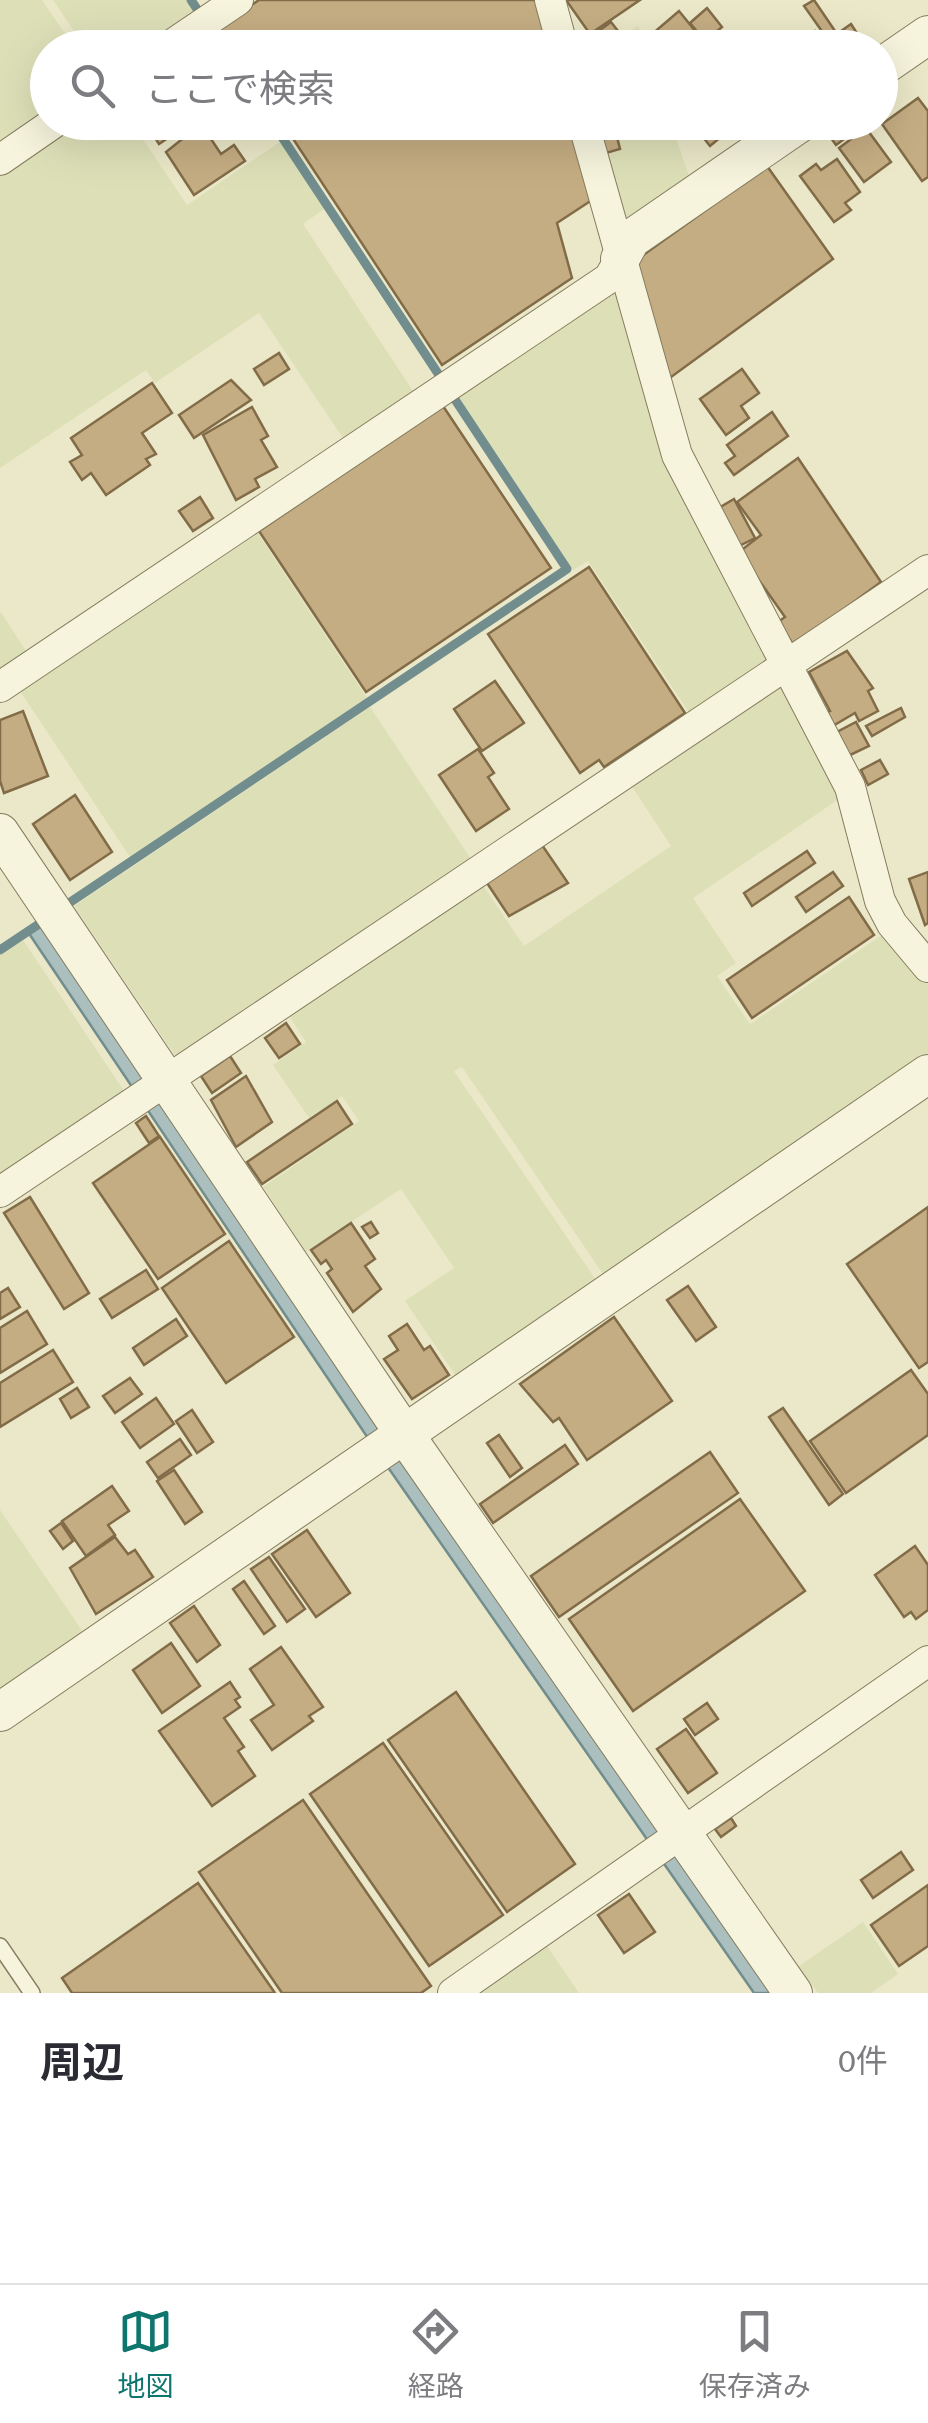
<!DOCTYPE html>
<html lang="ja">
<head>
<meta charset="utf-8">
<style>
	body { margin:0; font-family:"Roboto Serif","Noto Sans JP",serif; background:#f2f2f3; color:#2b2b33 }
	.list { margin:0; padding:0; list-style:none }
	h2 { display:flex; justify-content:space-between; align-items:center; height:130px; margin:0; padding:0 40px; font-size:42px }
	h2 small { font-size:32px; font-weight:400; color:#7c7c81 }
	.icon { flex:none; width:55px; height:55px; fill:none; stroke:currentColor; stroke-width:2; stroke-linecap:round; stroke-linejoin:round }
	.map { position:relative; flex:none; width:928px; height:1993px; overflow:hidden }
	.search { position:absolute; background:#fff; box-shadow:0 10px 40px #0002; left:30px; right:30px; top:30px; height:110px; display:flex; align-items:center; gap:25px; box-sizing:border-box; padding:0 35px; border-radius:55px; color:#7c7c81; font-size:38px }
	.sheet { height:290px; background:#fff }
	nav { display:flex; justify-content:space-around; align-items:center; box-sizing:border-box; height:140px; border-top:2px solid #e1e1e2; background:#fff; font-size:28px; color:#7c7c81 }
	nav a { display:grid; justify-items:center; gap:5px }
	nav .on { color:#0f766e }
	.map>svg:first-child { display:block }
	.farmland { fill:#dde0b7 }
	.water { fill:#aabfbe; stroke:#718d8d; stroke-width:2.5 }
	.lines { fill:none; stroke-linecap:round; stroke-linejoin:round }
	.stream { stroke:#718d8d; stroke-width:9 }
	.building { fill:#c5ad83; stroke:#826c48; stroke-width:2.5 }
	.service-casing { stroke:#857c60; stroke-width:18 }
	.minor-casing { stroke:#857c60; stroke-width:32 }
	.tertiary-casing { stroke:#857c60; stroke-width:40 }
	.service { stroke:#f6f4dc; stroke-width:15 }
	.minor { stroke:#f6f4dc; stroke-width:30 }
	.tertiary { stroke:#f6f4dc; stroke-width:38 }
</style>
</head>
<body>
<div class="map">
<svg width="928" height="1993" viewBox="0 0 928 1993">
	<rect width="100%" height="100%" fill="#ebe8c9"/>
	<!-- farmland -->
	<g class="farmland">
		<path d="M0 0H42L74 47 48 48 47 114 0 146Z"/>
		<path d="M53 0H186L196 15 147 47H85Z"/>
		<path d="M638 26 646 47H607Z"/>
		<path d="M76 123H132L187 205 280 142 324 209 303 224 415 394 345 441 259 313 155 383 146 370 0 468V173Z"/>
		<path d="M595 123H671L690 179 627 223Z"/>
		<path d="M610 291 618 294 769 657 766 667 692 717 588 561 573 570 457 394Z"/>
		<path d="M255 529 367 698 130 857 18 688Z"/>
		<path d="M0 611 28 654 0 673Z"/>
		<path d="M777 687 786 689 842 797 693 898 736 963 717 976 750 1024 885 933 928 985V1055L605 1277 462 1067 454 1071 598 1283 458 1379 405 1301 454 1268 401 1189 306 1252 263 1187 359 1121 342 1096 309 1118 273 1065 306 1042 288 1014 482 884 524 946 671 846 631 785Z"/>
		<path d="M370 707 473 862 183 1056 174 1054 74 906Z"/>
		<path d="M23 940 126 1094 0 1178V955Z"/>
		<path d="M0 1510 85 1635 0 1693Z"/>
		<path d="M863 1922 898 1974 871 1993H818L799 1966Z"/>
		<path d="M545 1943 579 1993H473Z"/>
	</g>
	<!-- water -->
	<path class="water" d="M39 924 771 1993H754L378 1453 28 932Z"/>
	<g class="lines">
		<!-- stream -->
		<g class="stream">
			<path d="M191 0 199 12"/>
			<path d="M212 31 222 48"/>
			<path d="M272 122 439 375"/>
			<path d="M69 903 567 569 454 398"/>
			<path d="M0 950 39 924"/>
		</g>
	</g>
	<!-- building -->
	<g class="building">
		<path d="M259 0H538L551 48H233L219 27Z"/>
		<path d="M566 0H640L590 34Z"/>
		<path d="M814 0 835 31 826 37 804 6Z"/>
		<path d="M707 8 722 27 705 41 690 23Z"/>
		<path d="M679 11 700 37 689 48H649L644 41Z"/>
		<path d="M611 22 618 31 595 47 589 38Z"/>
		<path d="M851 24 862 41 853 48H817Z"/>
		<path d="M815 31 820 38 802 48 798 42Z"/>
		<path d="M918 98 928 111V177L922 181 882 124Z"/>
		<path d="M145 122H166L174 134 159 144Z"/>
		<path d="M282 122H571L592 200 557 223 572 278 442 365Z"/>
		<path d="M691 122H739L710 146Z"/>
		<path d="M838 122H867L836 145 826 131Z"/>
		<path d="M201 124 221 154 234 145 245 161 194 195 166 152Z"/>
		<path d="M866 128 891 162 864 182 839 148Z"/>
		<path d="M616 133 620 149 606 153 602 136Z"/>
		<path d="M837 159 860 192 845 203 851 210 834 222 800 176 816 164 821 170Z"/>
		<path d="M767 166 833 259 667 380 635 261Z"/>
		<path d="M279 353 289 369 264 385 254 369Z"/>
		<path d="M742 369 759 393 741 406 749 418 726 435 700 399Z"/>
		<path d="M231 380 251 400 194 438 179 415Z"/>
		<path d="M152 383 172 413 142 433 156 454 146 459 150 465 106 495 91 473 82 480 70 462 82 455 71 438Z"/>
		<path d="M443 406 551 568 366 692 259 531Z"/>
		<path d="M252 407 268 436 261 440 277 467 255 479 259 487 236 500 203 435Z"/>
		<path d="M772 412 788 436 734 475 725 463 735 456 727 445Z"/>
		<path d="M798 458 881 582 794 646 778 622 785 617 739 552 761 535 737 502Z"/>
		<path d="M200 497 213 518 193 531 179 511Z"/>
		<path d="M734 499 755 538 737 547 717 509Z"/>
		<path d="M589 567 685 713 604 767 599 760 580 773 488 634Z"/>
		<path d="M847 651 873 688 868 691 878 711 859 721 855 713 831 727 824 713 830 711 809 672Z"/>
		<path d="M495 681 524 723 482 751 454 709Z"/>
		<path d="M901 708 905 717 872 736 866 726Z"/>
		<path d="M23 711 48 776 4 793 0 781V720Z"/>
		<path d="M856 722 869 746 848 756 835 733Z"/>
		<path d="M478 749 494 773 488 777 509 809 476 831 439 775Z"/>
		<path d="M880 760 888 774 868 785 861 770Z"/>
		<path d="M75 795 112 852 70 880 33 824Z"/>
		<path d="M542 845 568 883 509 916 487 883Z"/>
		<path d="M807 851 815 863 752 906 744 893Z"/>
		<path d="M833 872 843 886 806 912 796 897Z"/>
		<path d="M928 872V923L925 925 909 879Z"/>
		<path d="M849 897 874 935 752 1018 727 980Z"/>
		<path d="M286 1023 300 1044 279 1058 265 1038Z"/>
		<path d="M230 1056 241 1073 212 1093 201 1076Z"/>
		<path d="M246 1076 272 1122 236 1147 211 1100Z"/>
		<path d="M337 1101 352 1124 262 1184 247 1162Z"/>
		<path d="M146 1116 159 1136 149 1143 136 1123Z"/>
		<path d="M160 1137 225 1234 158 1279 93 1183Z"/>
		<path d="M30 1197 89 1293 64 1309 4 1213Z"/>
		<path d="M928 1207V1362L919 1368 847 1264Z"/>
		<path d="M371 1222 378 1233 370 1238 362 1227Z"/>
		<path d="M351 1223 375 1259 365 1266 381 1289 353 1312 327 1273 332 1269 326 1260 321 1264 311 1250Z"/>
		<path d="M229 1241 294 1337 226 1383 162 1288Z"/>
		<path d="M146 1270 158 1289 112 1318 100 1299Z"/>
		<path d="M688 1286 716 1327 696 1341 667 1300Z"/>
		<path d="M8 1288 20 1307 0 1319V1293Z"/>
		<path d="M27 1311 47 1344 0 1373V1328Z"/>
		<path d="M614 1317 672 1401 587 1460 559 1418 553 1422 520 1384Z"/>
		<path d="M176 1319 187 1336 144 1365 133 1348Z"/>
		<path d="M407 1324 424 1350 430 1346 449 1375 412 1399 384 1359 398 1350 389 1336Z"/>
		<path d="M53 1350 73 1382 0 1427V1383Z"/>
		<path d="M911 1370 928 1394V1435L846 1493 810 1441Z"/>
		<path d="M130 1378 142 1394 115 1413 103 1396Z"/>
		<path d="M77 1388 89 1407 71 1418 60 1399Z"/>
		<path d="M156 1398 174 1424 140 1448 122 1422Z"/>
		<path d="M783 1408 843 1494 829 1505 769 1417Z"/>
		<path d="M192 1410 213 1442 197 1453 176 1421Z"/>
		<path d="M499 1435 522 1468 510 1477 487 1443Z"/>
		<path d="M180 1439 191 1455 158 1478 147 1462Z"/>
		<path d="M565 1445 578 1464 493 1523 480 1504Z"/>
		<path d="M710 1452 738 1493 559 1617 531 1576Z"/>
		<path d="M174 1470 202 1512 185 1524 157 1481Z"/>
		<path d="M112 1486 129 1511 108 1525 115 1535 86 1556 62 1521Z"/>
		<path d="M740 1499 805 1591 633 1711 569 1619Z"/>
		<path d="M61 1523 73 1541 63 1549 50 1531Z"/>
		<path d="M307 1530 350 1593 316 1617 272 1554Z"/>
		<path d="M115 1537 128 1554 135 1550 153 1577 96 1614 70 1568Z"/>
		<path d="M915 1546 928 1565V1610L916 1619 911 1612 904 1617 875 1575Z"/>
		<path d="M269 1557 305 1609 287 1622 251 1569Z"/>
		<path d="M244 1581 275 1626 264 1634 233 1589Z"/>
		<path d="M194 1606 220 1645 197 1662 170 1623Z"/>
		<path d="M171 1643 200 1686 162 1713 133 1670Z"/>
		<path d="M281 1647 323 1707 309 1716 313 1721 272 1750 251 1720 274 1705 250 1669Z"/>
		<path d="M230 1682 240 1697 235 1700 240 1707 224 1718 244 1747 238 1751 255 1776 212 1806 159 1731Z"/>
		<path d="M456 1692 575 1864 507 1912 388 1740Z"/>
		<path d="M707 1703 718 1719 695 1735 684 1719Z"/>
		<path d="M686 1729 717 1773 688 1793 657 1749Z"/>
		<path d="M383 1743 503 1915 429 1966 310 1794Z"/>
		<path d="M303 1800 431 1986 421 1993H282L199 1872Z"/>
		<path d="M731 1818 736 1826 721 1837 715 1829Z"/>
		<path d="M901 1852 913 1870 873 1898 861 1880Z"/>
		<path d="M198 1883 275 1993H72L62 1978Z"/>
		<path d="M928 1885V1946L899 1966 871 1925Z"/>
		<path d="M629 1894 655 1932 624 1953 598 1915Z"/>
	</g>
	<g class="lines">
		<!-- service casing -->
		<g class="service-casing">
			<path id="service" d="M0 1946 32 1993"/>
		</g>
		<!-- minor casing -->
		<g class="minor-casing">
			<g id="minor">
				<path d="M550 0 563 48"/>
				<path d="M167 48 238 0"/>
				<path d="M583 122 677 455 850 787 880 901 892 924 928 967"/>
				<path d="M0 160 55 122"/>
				<path d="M0 687 609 278 620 259"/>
				<path d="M0 1192 928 570"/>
				<path d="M453 1993 928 1661"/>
			</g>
		</g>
		<!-- tertiary casing -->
		<g class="tertiary-casing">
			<g id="tertiary">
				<path d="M880 68 928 35"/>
				<path d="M620 259 631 239 801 122"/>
				<path d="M0 833 405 1435 793 1993"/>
				<path d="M0 1712 928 1074"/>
			</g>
		</g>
		<!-- service -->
		<use href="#service" class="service"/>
		<!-- minor -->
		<use href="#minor" class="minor"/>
		<!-- tertiary -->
		<use href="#tertiary" class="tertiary"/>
	</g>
</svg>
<div class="search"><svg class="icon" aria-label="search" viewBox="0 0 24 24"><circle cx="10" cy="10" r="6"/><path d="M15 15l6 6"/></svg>ここで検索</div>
</div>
<section class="sheet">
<h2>周辺<small>0件</small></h2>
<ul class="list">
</ul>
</section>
<nav>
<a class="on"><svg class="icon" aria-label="map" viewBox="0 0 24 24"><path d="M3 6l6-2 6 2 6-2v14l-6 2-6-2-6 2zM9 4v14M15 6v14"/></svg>地図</a>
<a><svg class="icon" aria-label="directions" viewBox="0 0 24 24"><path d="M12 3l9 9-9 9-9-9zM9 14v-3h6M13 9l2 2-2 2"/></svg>経路</a>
<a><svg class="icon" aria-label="saved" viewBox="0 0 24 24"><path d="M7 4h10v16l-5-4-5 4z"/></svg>保存済み</a>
</nav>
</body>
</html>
